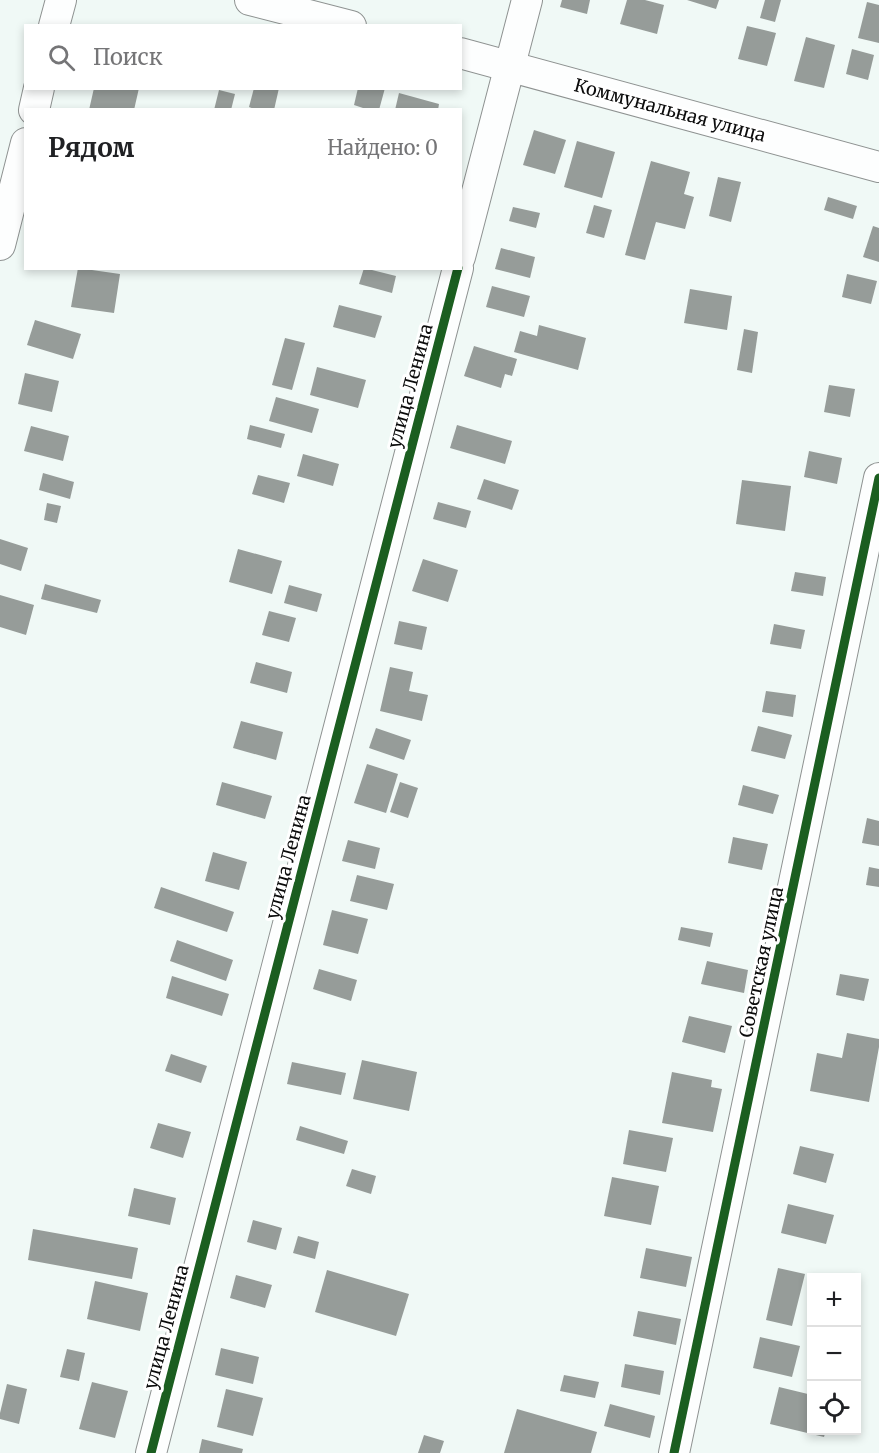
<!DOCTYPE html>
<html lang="ru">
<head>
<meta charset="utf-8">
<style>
	body { margin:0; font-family:Merriweather,serif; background:#f2f2f2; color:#202124 }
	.controls { position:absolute; right:18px; bottom:18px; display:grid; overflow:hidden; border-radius:0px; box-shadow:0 3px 9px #0003 }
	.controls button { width:54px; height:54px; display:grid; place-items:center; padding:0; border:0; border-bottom:2px solid #e0e0e0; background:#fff; color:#202124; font:30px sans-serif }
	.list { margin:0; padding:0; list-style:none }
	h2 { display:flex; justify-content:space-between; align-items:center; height:78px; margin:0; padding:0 24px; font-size:26px }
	h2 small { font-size:20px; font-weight:400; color:#757577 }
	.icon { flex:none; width:33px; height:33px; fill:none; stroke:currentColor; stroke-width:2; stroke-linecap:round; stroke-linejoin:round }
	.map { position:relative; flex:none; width:879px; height:1453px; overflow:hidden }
	.search { position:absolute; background:#fff; box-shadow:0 3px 9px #0003; left:24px; top:24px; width:438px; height:66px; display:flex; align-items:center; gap:15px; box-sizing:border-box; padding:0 21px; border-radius:0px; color:#757577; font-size:22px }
	.panel { position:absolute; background:#fff; box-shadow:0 3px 9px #0003; left:24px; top:108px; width:438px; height:162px; border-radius:0px }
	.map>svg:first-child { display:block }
	.building { fill:#969c99 }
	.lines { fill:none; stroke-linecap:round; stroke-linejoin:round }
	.minor-casing { stroke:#8e9291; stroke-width:32 }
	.minor { stroke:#fdfefe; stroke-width:30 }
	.cycleway-casing { stroke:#fff; stroke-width:13 }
	.cycleway { stroke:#1b5e20; stroke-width:9 }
	.labels { text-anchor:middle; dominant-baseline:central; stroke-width:6; stroke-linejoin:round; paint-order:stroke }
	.street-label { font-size:18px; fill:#0b0b0b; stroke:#fff }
</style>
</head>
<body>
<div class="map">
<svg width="879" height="1453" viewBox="0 0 879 1453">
	<rect width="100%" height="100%" fill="#f0f9f6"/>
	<!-- building -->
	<g class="building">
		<path d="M562 0H590L587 14 560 7Z"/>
		<path d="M627 0H645L664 5 657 34 620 24Z"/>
		<path d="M687 0H719L716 9Z"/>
		<path d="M765 0H781L775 22 760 18Z"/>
		<path d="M867 2 879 5V43L858 38Z"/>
		<path d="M747 26 776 33 767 66 738 59Z"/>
		<path d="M806 37 835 45 824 88 794 81Z"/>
		<path d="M852 49 874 55 868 80 846 74Z"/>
		<path d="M94 88H139L134 110H89Z"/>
		<path d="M254 88H279L274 110H257L249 107Z"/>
		<path d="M358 88H385L379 110H369L354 105Z"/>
		<path d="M219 90 235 94 231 110H214Z"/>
		<path d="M399 93 439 104 438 110H395Z"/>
		<path d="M534 130 566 140 555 174 523 165Z"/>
		<path d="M577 141 615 152 602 198 564 187Z"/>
		<path d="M651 161 690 172 684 194 694 197 685 229 656 222 645 260 625 255Z"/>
		<path d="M718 177 741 182 731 222 709 216Z"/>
		<path d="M828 197 857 206 853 219 824 210Z"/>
		<path d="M594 205 612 210 604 238 586 233Z"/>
		<path d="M513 207 540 213 536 228 509 221Z"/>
		<path d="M873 226 879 228V262L863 257Z"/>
		<path d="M501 248 535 257 530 278 495 269Z"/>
		<path d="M78 268 120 274 114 313 71 307Z"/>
		<path d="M364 268 396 276 392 293 359 284Z"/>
		<path d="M847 274 877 281 871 304 842 297Z"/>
		<path d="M492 286 530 296 524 317 486 307Z"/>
		<path d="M690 289 732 296 727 330 684 323Z"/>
		<path d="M339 305 382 316 375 338 333 327Z"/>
		<path d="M35 320 81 334 73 359 27 345Z"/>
		<path d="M539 325 586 338 578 370 514 352 520 331 537 336Z"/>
		<path d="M744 329 758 332 752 373 737 370Z"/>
		<path d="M285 338 305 343 292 390 272 385Z"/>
		<path d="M474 346 517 359 512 376 505 374 501 388 464 376Z"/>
		<path d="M317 367 366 380 358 408 310 395Z"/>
		<path d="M25 373 59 381 52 412 18 404Z"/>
		<path d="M829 385 855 389 850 417 824 412Z"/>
		<path d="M276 397 319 409 312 433 269 421Z"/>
		<path d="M250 425 285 434 281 448 247 439Z"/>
		<path d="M457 425 512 441 505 464 450 448Z"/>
		<path d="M31 426 69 436 63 461 24 451Z"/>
		<path d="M809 451 842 458 837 484 804 477Z"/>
		<path d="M303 454 339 464 333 486 297 476Z"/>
		<path d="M43 473 74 482 70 499 39 490Z"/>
		<path d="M258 475 290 483 284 503 252 494Z"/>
		<path d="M484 479 519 490 512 510 477 499Z"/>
		<path d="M742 480 791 486 785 531 736 524Z"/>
		<path d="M438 502 471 511 466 528 433 519Z"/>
		<path d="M47 503 61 506 57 523 44 520Z"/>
		<path d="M0 539 28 548 21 571 0 564Z"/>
		<path d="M238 549 282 561 272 594 229 582Z"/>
		<path d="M423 559 458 570 448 602 412 591Z"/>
		<path d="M795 572 826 577 823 596 791 591Z"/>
		<path d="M45 584 101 600 97 613 41 599Z"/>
		<path d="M289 585 322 594 317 612 284 603Z"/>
		<path d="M0 595 34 605 26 635 0 627Z"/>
		<path d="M269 611 296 618 289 642 262 635Z"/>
		<path d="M399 621 427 627 422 650 394 644Z"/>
		<path d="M774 624 805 630 801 649 770 644Z"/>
		<path d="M256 662 292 672 287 693 250 683Z"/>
		<path d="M390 667 413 672 409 691 428 695 422 721 380 711Z"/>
		<path d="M766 691 796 695 793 717 762 712Z"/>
		<path d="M241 721 283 732 276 760 233 748Z"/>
		<path d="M758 726 792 735 785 759 751 751Z"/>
		<path d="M376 728 411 740 404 760 369 748Z"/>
		<path d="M367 764 398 774 386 813 354 803Z"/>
		<path d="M222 782 272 796 265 819 216 805Z"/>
		<path d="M400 782 418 788 408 818 390 812Z"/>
		<path d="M743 785 779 795 773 814 738 805Z"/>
		<path d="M867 818 879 821V846L862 843Z"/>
		<path d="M733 837 768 844 762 870 728 863Z"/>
		<path d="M348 840 380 848 375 869 342 861Z"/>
		<path d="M213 852 247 862 239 890 205 881Z"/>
		<path d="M869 867 879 869V887L866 885Z"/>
		<path d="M357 875 394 884 387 910 350 901Z"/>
		<path d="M161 887 234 912 227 932 154 908Z"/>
		<path d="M332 910 368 919 358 954 323 945Z"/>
		<path d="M681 927 713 933 710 947 678 940Z"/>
		<path d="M177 940 233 960 226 981 170 961Z"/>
		<path d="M707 961 748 970 744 993 701 984Z"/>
		<path d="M319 969 357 980 351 1001 313 989Z"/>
		<path d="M840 974 869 979 864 1001 836 995Z"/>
		<path d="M172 976 229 994 222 1016 166 998Z"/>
		<path d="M689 1016 732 1026 725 1053 682 1042Z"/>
		<path d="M847 1033 879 1039V1047L869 1102 810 1091 817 1053 842 1058Z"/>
		<path d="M171 1054 207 1066 201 1083 165 1071Z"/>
		<path d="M362 1060 417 1072 409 1111 353 1099Z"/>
		<path d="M292 1062 346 1073 341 1095 287 1084Z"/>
		<path d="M672 1072 712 1080 711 1087 722 1089 713 1132 662 1123Z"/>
		<path d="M158 1123 191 1132 183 1158 150 1148Z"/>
		<path d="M300 1126 348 1141 344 1154 296 1140Z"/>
		<path d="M629 1130 673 1138 666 1172 623 1164Z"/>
		<path d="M800 1146 834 1154 826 1183 793 1174Z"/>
		<path d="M352 1169 376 1176 371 1194 346 1186Z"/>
		<path d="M612 1177 659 1186 651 1225 604 1216Z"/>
		<path d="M134 1188 176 1198 170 1225 128 1216Z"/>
		<path d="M788 1204 834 1215 826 1244 781 1233Z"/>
		<path d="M253 1220 282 1228 276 1250 247 1242Z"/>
		<path d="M33 1229 138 1248 132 1279 28 1260Z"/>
		<path d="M298 1236 319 1242 315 1259 293 1253Z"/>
		<path d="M646 1248 692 1257 686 1287 640 1278Z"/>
		<path d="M778 1268 805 1274 792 1326 766 1320Z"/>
		<path d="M327 1270 409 1294 396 1336 315 1312Z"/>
		<path d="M236 1275 272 1285 265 1308 230 1298Z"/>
		<path d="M95 1281 148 1293 140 1331 87 1319Z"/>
		<path d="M638 1311 681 1319 676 1345 633 1336Z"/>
		<path d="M760 1337 800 1346 792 1377 753 1368Z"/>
		<path d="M221 1348 259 1357 253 1384 215 1375Z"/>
		<path d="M67 1349 85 1353 79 1381 60 1377Z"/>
		<path d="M625 1364 664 1371 660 1395 621 1387Z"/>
		<path d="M564 1375 599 1382 595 1398 560 1391Z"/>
		<path d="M92 1382 128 1391 115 1438 79 1429Z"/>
		<path d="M7 1384 27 1389 19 1424 0 1419V1413Z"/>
		<path d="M779 1387 812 1395V1430H826L824 1437 770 1424Z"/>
		<path d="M226 1389 263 1398 253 1436 217 1427Z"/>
		<path d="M610 1404 655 1416 650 1438 604 1426Z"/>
		<path d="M517 1409 597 1432 591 1453H504Z"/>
		<path d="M424 1435 444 1441 440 1453H418Z"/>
		<path d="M202 1439 243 1449 242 1453H199Z"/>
	</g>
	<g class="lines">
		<!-- minor casing -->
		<g class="minor-casing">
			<g id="minor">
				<path d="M250 0 351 26"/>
				<path d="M54 26 61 0"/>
				<path d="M460 53 879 167"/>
				<path d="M34 110 39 88"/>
				<path d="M0 245 26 143"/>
				<path d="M460 257 527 0"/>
				<path d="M151 1453 458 268"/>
				<path d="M674 1453 879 478"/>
			</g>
		</g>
		<!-- minor -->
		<use href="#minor" class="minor"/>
		<!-- cycleway casing -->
		<g class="cycleway-casing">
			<g id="cycleway">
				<path d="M151 1453 458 268"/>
				<path d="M674 1453 879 478"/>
			</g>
		</g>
		<!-- cycleway -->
		<use href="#cycleway" class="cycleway"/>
	</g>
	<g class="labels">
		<!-- street labels -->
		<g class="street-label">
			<text transform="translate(670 110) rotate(15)">Коммунальная улица</text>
			<text transform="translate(410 386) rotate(-75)">улица Ленина</text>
			<text transform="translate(288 857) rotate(-75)">улица Ленина</text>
			<text transform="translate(761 962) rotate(-78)">Советская улица</text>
			<text transform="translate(166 1327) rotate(-75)">улица Ленина</text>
		</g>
	</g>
</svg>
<div class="controls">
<button>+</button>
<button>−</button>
<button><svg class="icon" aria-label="locate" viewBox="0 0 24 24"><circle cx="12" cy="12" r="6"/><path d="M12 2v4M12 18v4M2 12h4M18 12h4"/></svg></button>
</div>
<div class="search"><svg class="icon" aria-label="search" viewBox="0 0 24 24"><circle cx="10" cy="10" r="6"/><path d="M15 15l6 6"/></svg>Поиск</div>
<section class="panel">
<h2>Рядом<small>Найдено: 0</small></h2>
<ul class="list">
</ul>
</section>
</div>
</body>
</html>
